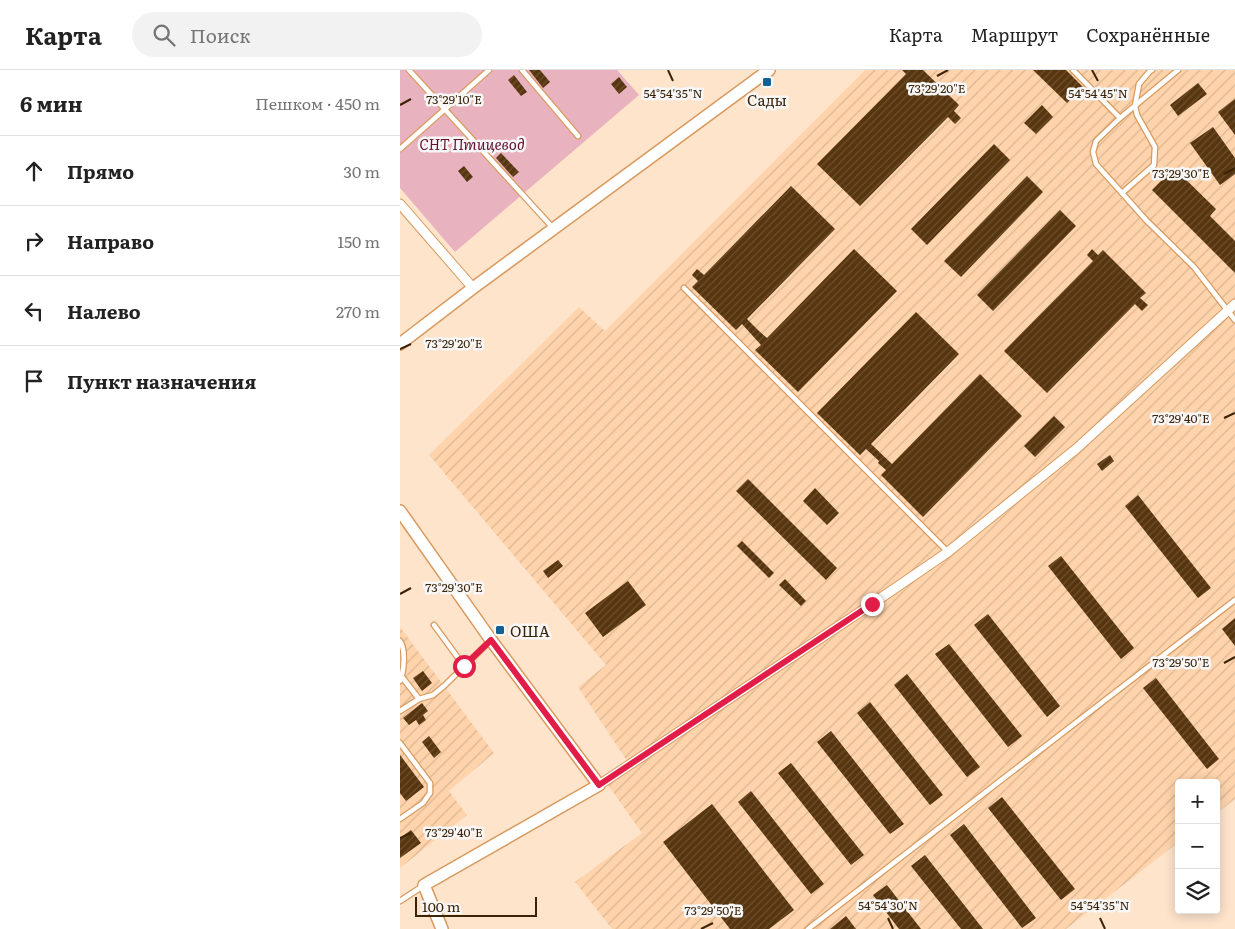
<!DOCTYPE html>
<html lang="ru">
<head>
<meta charset="utf-8">
<style>
	body { margin:0; font-family:Literata,serif; background:#f2f2f2; color:#222 }
	.controls { position:absolute; right:15px; bottom:15px; display:grid; overflow:hidden; border-radius:5px; box-shadow:0 2px 12px #0003 }
	.controls button { width:45px; height:45px; display:grid; place-items:center; padding:0; border:0; border-bottom:1px solid #e0e0e0; background:#fff; color:#222; font:25px sans-serif }
	.scale { position:absolute; left:15px; bottom:12px; width:122px; box-sizing:border-box; padding-left:5px; border:2px solid #3b2308; border-top:0; font-size:14px; line-height:18px; white-space:nowrap; color:#3b2308; -webkit-text-stroke:4px #f7f7f7; paint-order:stroke }
	.stop { position:absolute; width:15px; height:15px; margin:-11px; border:4px solid #e11d48; border-radius:50%; background:#fff }
	.stop.end { background:#e11d48; border-color:#fff; box-shadow:0 1px 5px #0008 }
	.list { margin:0; padding:0; list-style:none }
	h2 { display:flex; justify-content:space-between; align-items:center; height:65px; margin:0; padding:0 20px; font-size:21px }
	h2 small { font-size:16px; font-weight:400; color:#767676 }
	.list li { display:grid; grid-template-columns:32px 1fr auto; gap:15px; align-items:center; box-sizing:border-box; height:70px; padding:0 20px; border-top:1px solid #e0e0e0 }
	.list b { display:block; font-size:19px; white-space:nowrap }
	.list em { font-size:16px; font-style:normal; color:#767676 }
	.icon { flex:none; width:28px; height:28px; fill:none; stroke:currentColor; stroke-width:2; stroke-linecap:round; stroke-linejoin:round }
	.map { position:relative; flex:none; width:835px; height:859px; overflow:hidden }
	header { display:flex; align-items:center; gap:30px; box-sizing:border-box; height:70px; padding:0 25px; background:#fff; border-bottom:1px solid #e0e0e0 }
	header strong { font-size:24px }
	nav { display:flex; gap:28px; margin-inline-start:auto; font-size:18px }
	.search { width:350px; height:45px; background:#f2f2f2; display:flex; align-items:center; gap:12px; box-sizing:border-box; padding:0 18px; border-radius:28px; color:#767676; font-size:19px }
	main { display:flex }
	aside { flex:1; background:#fff }
	.map>svg:first-child { display:block }
	.industrial { fill:url(#industrial-furrows) }
	.garden { fill:#e8b2be }
	.building { fill:url(#building-hatch) }
	.lines { fill:none; stroke-linecap:round; stroke-linejoin:round }
	.service-casing { stroke:#d99a5e; stroke-width:7 }
	.minor-casing { stroke:#d99a5e; stroke-width:11 }
	.tertiary-casing { stroke:#d99a5e; stroke-width:14 }
	.service { stroke:#fff; stroke-width:4.5 }
	.minor { stroke:#fff; stroke-width:9 }
	.tertiary { stroke:#fff; stroke-width:11 }
	.route { stroke:#e11d48; stroke-width:6 }
	.ticks { fill:none; stroke:#3b2308; stroke-width:2 }
	.poi-dot { fill:#136194; stroke:#f7f7f7; stroke-width:2 }
	.labels { text-anchor:middle; dominant-baseline:central; stroke-width:5; stroke-linejoin:round; paint-order:stroke }
	.poi-label { font-size:15px; fill:#3b2308; stroke:#f7f7f7 }
	.park-label { font-size:15px; font-style:italic; fill:#661231; stroke:#f7f7f7 }
	.ticks-label { font-size:12px; text-anchor:middle; fill:#3b2308; stroke:#f7f7f7; stroke-width:5; stroke-linejoin:round; paint-order:stroke }
</style>
</head>
<body>
<header>
<strong>Карта</strong>
<div class="search"><svg class="icon" aria-label="search" viewBox="0 0 24 24"><circle cx="10" cy="10" r="6"/><path d="M15 15l6 6"/></svg>Поиск</div>
<nav><a>Карта</a><a>Маршрут</a><a>Сохранённые</a></nav>
</header>
<main>
<aside>
<h2>6 мин<small>Пешком · 450 m</small></h2>
<ul class="list">
<li><svg class="icon" aria-label="ahead" viewBox="0 0 24 24"><path d="M12 20V5M6 11l6-6 6 6"/></svg><div><b>Прямо</b></div><em>30 m</em></li>
<li><svg class="icon" aria-label="right" viewBox="0 0 24 24"><path d="M7 20v-9h11M14 6l5 5-5 5"/></svg><div><b>Направо</b></div><em>150 m</em></li>
<li><svg class="icon" aria-label="left" viewBox="0 0 24 24"><path d="M17 20v-9H6M10 6l-5 5 5 5"/></svg><div><b>Налево</b></div><em>270 m</em></li>
<li><svg class="icon" aria-label="arrive" viewBox="0 0 24 24"><path d="M6 21V4h12l-3 4 3 4H6"/></svg><div><b>Пункт назначения</b></div></li>
</ul>
</aside>
<div class="map">
<svg width="835" height="859" viewBox="0 0 835 859">
	<defs>
		<pattern id="industrial-furrows" width="10" height="10" patternUnits="userSpaceOnUse" patternTransform="scale(1.25)"><rect width="10" height="10" fill="#ffd4ac"/><path d="M-1 1l2-2M0 10L10 0M9 11l2-2" fill="none" stroke="#dbb692"/></pattern>
		<pattern id="building-hatch" width="6" height="6" patternUnits="userSpaceOnUse" patternTransform="scale(1.25)"><rect width="6" height="6" fill="#57350f"/><path d="M-1 1l2-2M0 6l6-6M5 7l2-2" fill="none" stroke="#6d5030"/></pattern>
	</defs>
	<rect width="100%" height="100%" fill="#ffe4cc"/>
	<!-- industrial -->
	<g class="industrial">
		<path d="M465 0H835V729L816 744V713H779V772L666 859H212L175 812 242 763 203 708 227 691 178 617 206 595 29 385 179 237 205 261Z"/>
		<path d="M0 557 94 683 49 721 67 745 0 798Z"/>
	</g>
	<!-- garden -->
	<path class="garden" d="M0 0H218V1L239 25 55 182 0 118Z"/>
	<!-- building -->
	<g class="building">
		<path d="M129 0H140L150 12 143 18Z"/>
		<path d="M502 0H523L559 35 554 41 561 48 555 54 548 47 460 136 417 94 506 4Z"/>
		<path d="M633 0H666L683 17 667 33Z"/>
		<path d="M114 5 127 22 121 26 108 10Z"/>
		<path d="M219 7 227 17 219 24 211 14Z"/>
		<path d="M798 13 807 24 778 46 770 35Z"/>
		<path d="M835 29V65L818 42Z"/>
		<path d="M642 35 653 47 636 64 624 53Z"/>
		<path d="M813 57 835 88V104L820 115 790 73Z"/>
		<path d="M594 74 610 90 527 175 511 159Z"/>
		<path d="M101 83 119 102 113 107 96 88Z"/>
		<path d="M64 96 73 107 67 112 58 101Z"/>
		<path d="M774 98 816 139 810 146 835 171V203L752 120Z"/>
		<path d="M627 106 643 122 561 207 544 191Z"/>
		<path d="M391 116 435 159 347 249 359 261 367 268 454 179 497 221 398 322 355 280 361 275 342 254 336 260 292 217 298 211 292 205 297 199 304 205Z"/>
		<path d="M660 140 676 156 593 241 577 225Z"/>
		<path d="M692 179 698 185 703 180 746 223 740 228 748 235 742 241 735 234 647 323 604 281 693 191 687 185Z"/>
		<path d="M516 242 559 284 471 374 492 394 580 304 622 346 523 447 481 405 486 400 478 393 479 391 466 379 460 385 417 343Z"/>
		<path d="M654 346 665 357 635 387 624 376Z"/>
		<path d="M710 385 714 391 702 401 697 394Z"/>
		<path d="M348 409 437 498 426 510 336 421Z"/>
		<path d="M415 418 439 443 427 455 403 431Z"/>
		<path d="M738 425 811 518 798 528 725 436Z"/>
		<path d="M342 471 374 503 369 508 337 476Z"/>
		<path d="M661 486 734 578 721 589 648 496Z"/>
		<path d="M158 490 163 496 148 508 143 501Z"/>
		<path d="M385 509 406 531 401 536 379 515Z"/>
		<path d="M228 511 246 535 203 567 185 543Z"/>
		<path d="M588 544 660 636 647 647 574 555Z"/>
		<path d="M835 548V576L822 559Z"/>
		<path d="M549 574 622 666 608 677 535 584Z"/>
		<path d="M23 601 32 613 22 621 13 608Z"/>
		<path d="M507 604 580 697 567 707 494 615Z"/>
		<path d="M756 608 819 689 807 699 743 618Z"/>
		<path d="M470 632 543 725 530 735 457 643Z"/>
		<path d="M22 633 28 641 23 645 26 650 19 655 16 650 9 655 3 648Z"/>
		<path d="M431 661 504 754 490 764 417 672Z"/>
		<path d="M29 666 41 682 34 688 22 672Z"/>
		<path d="M0 685 24 717 6 731 0 723Z"/>
		<path d="M391 693 464 785 451 795 378 703Z"/>
		<path d="M351 721 424 814 411 824 338 732Z"/>
		<path d="M602 727 675 819 661 830 588 738Z"/>
		<path d="M312 734 394 840 369 859H330L263 772Z"/>
		<path d="M564 754 636 848 622 858 550 765Z"/>
		<path d="M11 760 21 773 0 788V768Z"/>
		<path d="M525 785 583 859H561L511 796Z"/>
		<path d="M487 815 521 859H499L473 825Z"/>
		<path d="M446 846 456 859H430Z"/>
	</g>
	<g class="lines">
		<!-- service casing -->
		<g class="service-casing">
			<g id="service">
				<path d="M9 0 153 158"/>
				<path d="M122 0 178 66"/>
				<path d="M673 0 720 48"/>
				<path d="M752 0 750 1 739 14 735 36 737 45 755 77 754 95 722 123 746 150 794 197 835 250"/>
				<path d="M0 79 89 0"/>
				<path d="M722 123 696 94 693 82 696 71 720 48 778 0"/>
				<path d="M284 218 548 482"/>
				<path d="M34 555 64 596"/>
				<path d="M0 571C6 580 4 601 0 611"/>
				<path d="M2 607 19 629"/>
				<path d="M0 641 19 629 33 625 44 616 90 571"/>
				<path d="M0 673 30 713V723L23 733 0 749"/>
				<path d="M0 831 23 816"/>
				<path d="M408 859 835 530"/>
			</g>
		</g>
		<!-- minor casing -->
		<g class="minor-casing">
			<g id="minor">
				<path d="M0 134 73 218"/>
				<path d="M199 715 472 534 548 482 676 379 835 234"/>
			</g>
		</g>
		<!-- tertiary casing -->
		<g class="tertiary-casing">
			<g id="tertiary">
				<path d="M0 274 73 218 369 0"/>
				<path d="M0 441 91 570 199 715 24 815 42 859"/>
			</g>
		</g>
		<!-- service -->
		<use href="#service" class="service"/>
		<!-- minor -->
		<use href="#minor" class="minor"/>
		<!-- tertiary -->
		<use href="#tertiary" class="tertiary"/>
	</g>
	<g class="lines">
		<!-- route -->
		<path class="route" d="M64 596 91 570 199 715 472 534"/>
	</g>
	<!-- ticks -->
	<path class="ticks" d="M268 0 273 11M692 0 698 11M537 6 548 0M0 35 11 29M824 104 835 98M0 279 11 274M824 348 835 343M0 524 11 518M824 593 835 587M0 768 11 763M488 848 493 859M700 848 705 859M301 859 313 853"/>
	<!-- markers -->
	<g class="poi-dot">
		<rect x="362" y="7" width="10" height="10" rx="2.5"/>
		<rect x="95" y="555" width="10" height="10" rx="2.5"/>
	</g>
	<g class="labels">
		<!-- poi labels -->
		<g class="poi-label">
			<text x="367" y="29">Сады</text>
			<text x="110" y="560" text-anchor="start">ОША</text>
		</g>
		<!-- park labels -->
		<g class="park-label">
			<text x="72" y="73">СНТ Птицевод</text>
		</g>
	</g>
	<g class="ticks-label">
		<text x="537" y="23">73°29'20"E</text>
		<text x="273" y="28">54°54'35"N</text>
		<text x="698" y="28">54°54'45"N</text>
		<text x="54" y="34">73°29'10"E</text>
		<text x="781" y="108">73°29'30"E</text>
		<text x="54" y="278">73°29'20"E</text>
		<text x="781" y="353">73°29'40"E</text>
		<text x="54" y="522">73°29'30"E</text>
		<text x="781" y="597">73°29'50"E</text>
		<text x="54" y="767">73°29'40"E</text>
		<text x="488" y="840">54°54'30"N</text>
		<text x="700" y="840">54°54'35"N</text>
		<text x="313" y="845">73°29'50"E</text>
	</g>
</svg>
<div class="controls">
<button>+</button>
<button>−</button>
<button><svg class="icon" aria-label="layers" viewBox="0 0 24 24"><path d="M12 4l9 5-9 5-9-5zM3 14l9 5 9-5"/></svg></button>
</div>
<div class="scale">100 m</div>
<div class="stop" style="left:64px;top:596px"></div>
<div class="stop end" style="left:472px;top:534px"></div>
</div>
</main>
</body>
</html>
